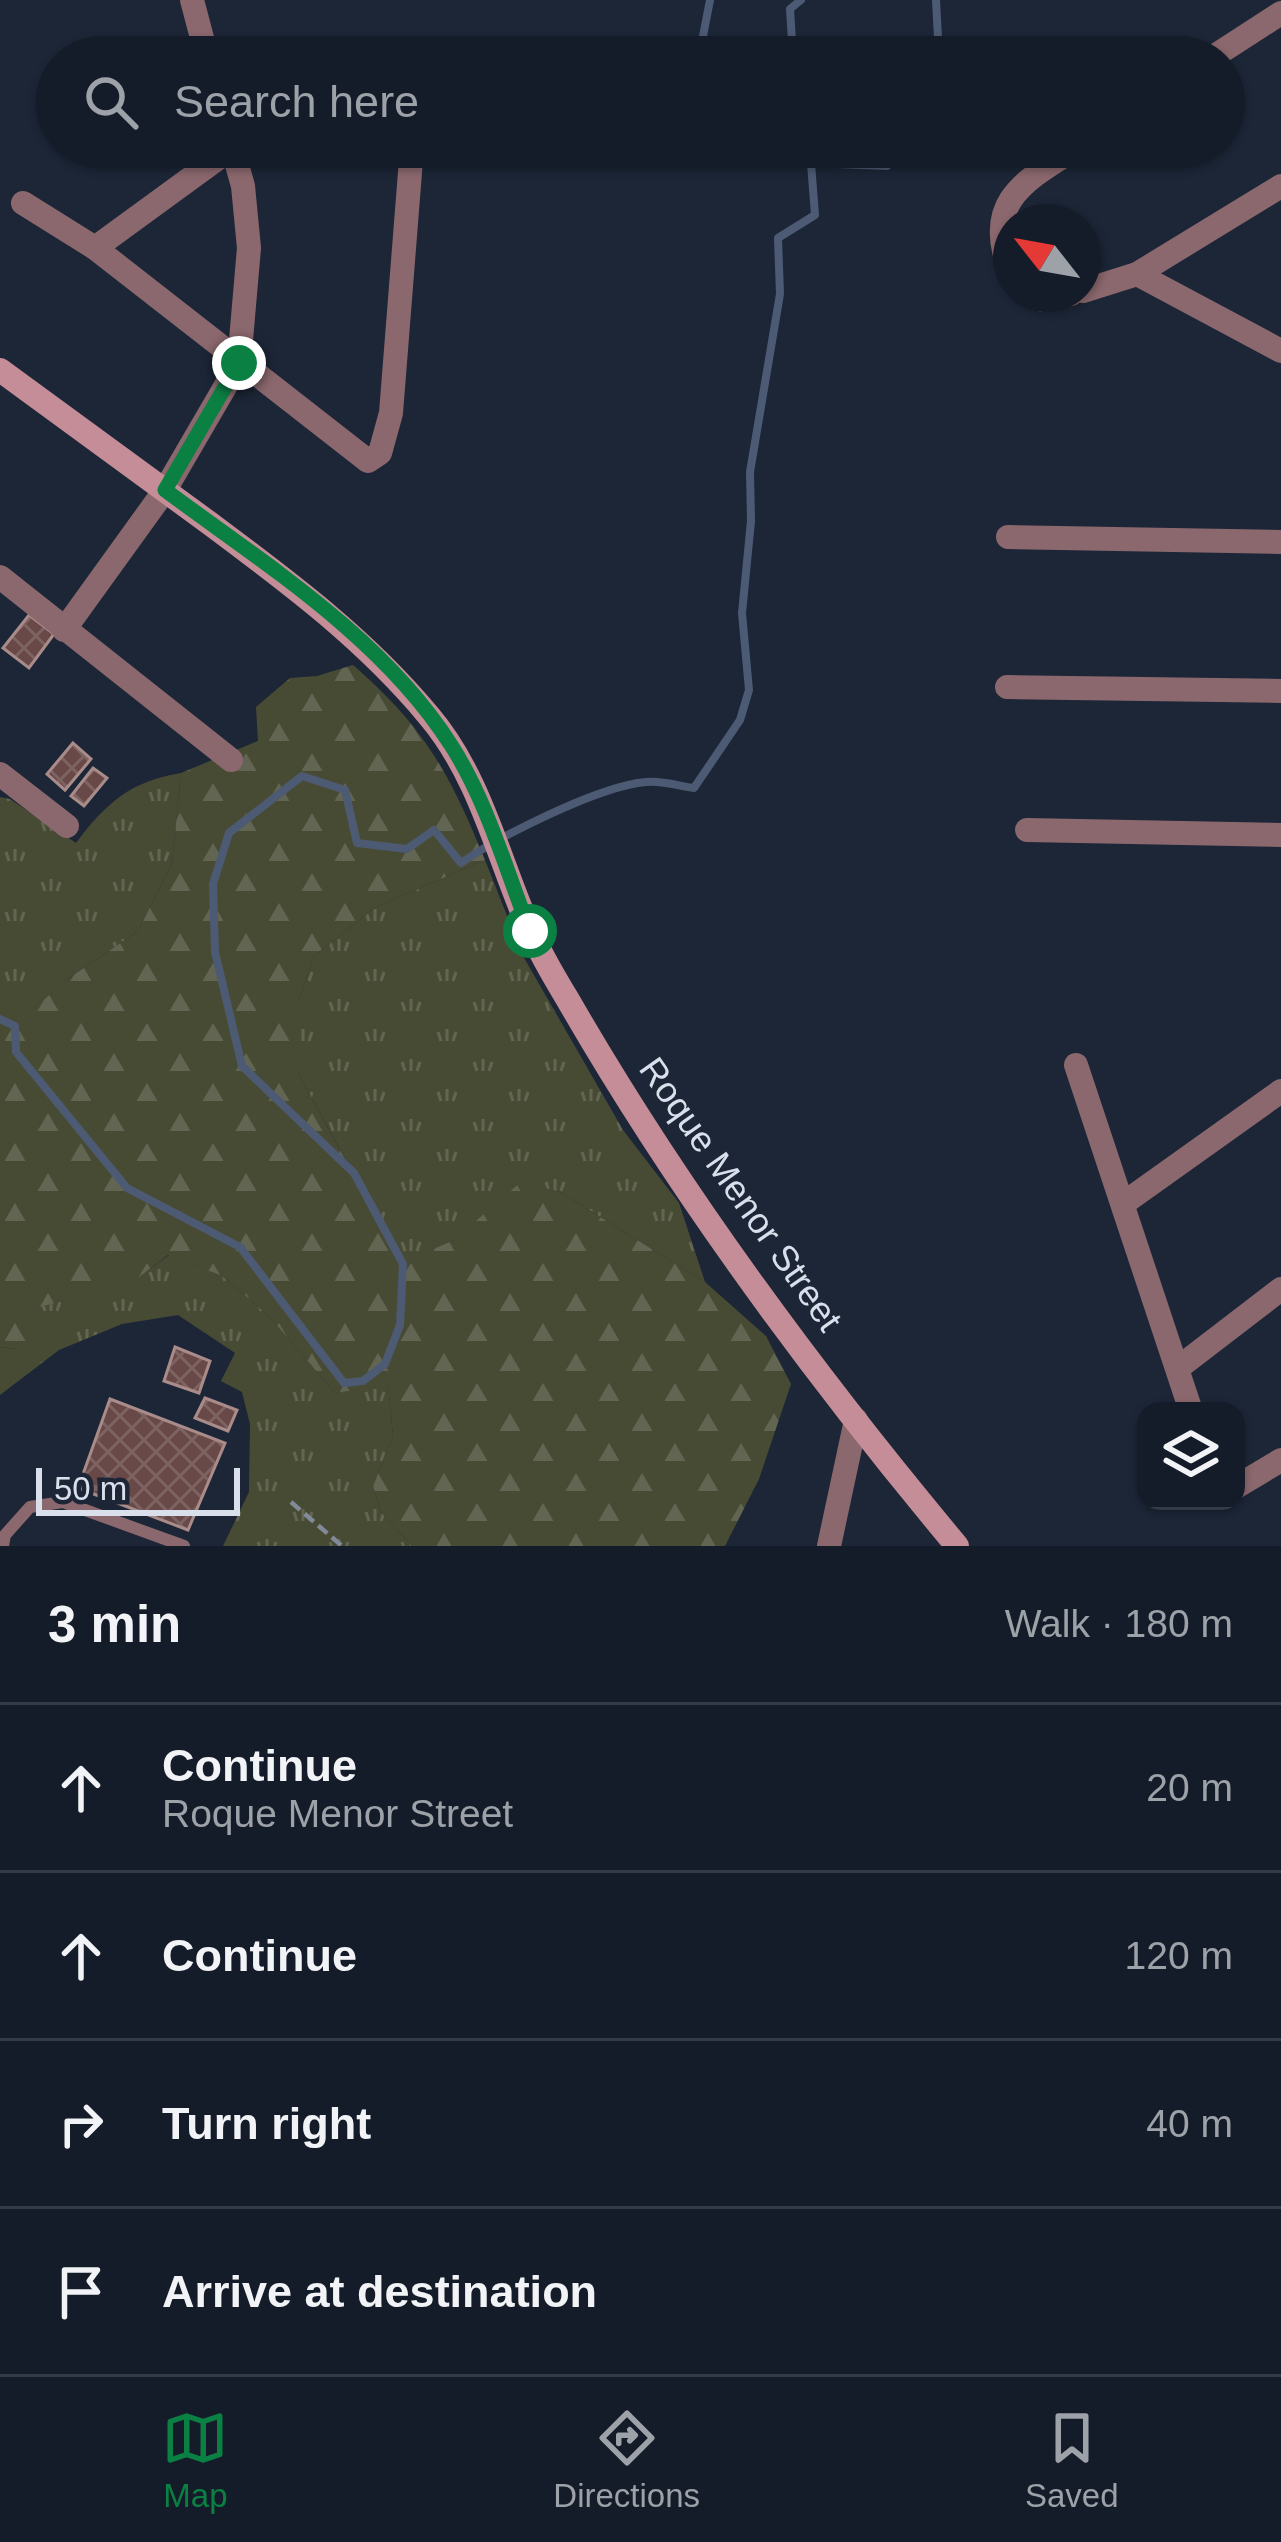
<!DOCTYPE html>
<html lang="en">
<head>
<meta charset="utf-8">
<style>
	body { margin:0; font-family:Arial,sans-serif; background:#222935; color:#f1f3f6 }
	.controls { position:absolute; right:36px; bottom:36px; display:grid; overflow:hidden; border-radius:24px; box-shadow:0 3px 9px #0004 }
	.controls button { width:108px; height:108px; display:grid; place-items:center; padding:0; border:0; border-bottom:3px solid #343a46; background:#151c29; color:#f1f3f6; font:60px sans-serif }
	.compass { position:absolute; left:993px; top:204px; width:108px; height:108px; border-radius:50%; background:#151c29; box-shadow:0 3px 9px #0004; rotate:301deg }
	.scale { position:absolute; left:36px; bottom:30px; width:204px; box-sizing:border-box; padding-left:12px; border:6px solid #d9e0ec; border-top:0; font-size:33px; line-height:42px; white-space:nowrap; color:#d9e0ec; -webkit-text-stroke:9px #1c2637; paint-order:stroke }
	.stop { position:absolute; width:36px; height:36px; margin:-27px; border:9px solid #0b8043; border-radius:50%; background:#fff }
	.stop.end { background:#0b8043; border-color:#fff; box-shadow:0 3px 12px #0008 }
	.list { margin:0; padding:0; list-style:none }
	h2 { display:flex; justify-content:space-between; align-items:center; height:156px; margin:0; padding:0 48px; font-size:51px }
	h2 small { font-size:39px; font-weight:400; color:#9da1a8 }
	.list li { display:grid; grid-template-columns:78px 1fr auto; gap:36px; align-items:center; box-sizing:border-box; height:168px; padding:0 48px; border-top:3px solid #343a46 }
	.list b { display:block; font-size:45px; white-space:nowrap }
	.list p { margin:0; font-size:39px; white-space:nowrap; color:#9da1a8 }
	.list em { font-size:39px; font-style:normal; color:#9da1a8 }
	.icon { flex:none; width:66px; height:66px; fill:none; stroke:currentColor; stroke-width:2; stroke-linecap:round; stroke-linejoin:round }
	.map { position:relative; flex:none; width:1281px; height:1546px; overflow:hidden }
	.search { position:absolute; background:#151c29; box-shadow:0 3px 9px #0004; left:36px; right:36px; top:36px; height:132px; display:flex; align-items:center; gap:30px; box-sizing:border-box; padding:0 42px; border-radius:66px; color:#9da1a8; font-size:45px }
	.sheet { height:828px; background:#151c29 }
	nav { display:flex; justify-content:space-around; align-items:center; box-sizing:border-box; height:168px; border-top:3px solid #343a46; background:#151c29; font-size:33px; color:#9da1a8 }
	nav a { display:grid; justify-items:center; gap:6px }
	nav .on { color:#0b8043 }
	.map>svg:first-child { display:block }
	.grass { fill:url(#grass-tufts) }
	.forest { fill:url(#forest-firs) }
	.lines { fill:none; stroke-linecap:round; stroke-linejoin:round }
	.stream { stroke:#4d5a73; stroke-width:8 }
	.building { fill:url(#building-cross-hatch); stroke:#a98c8a; stroke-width:3 }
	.path { stroke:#828a99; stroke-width:4.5; stroke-dasharray:12 6; stroke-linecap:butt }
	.lane { stroke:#8b686e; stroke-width:12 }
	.street { stroke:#8b686e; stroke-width:24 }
	.secondary { stroke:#c58d97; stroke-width:24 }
	.route { stroke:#0b8043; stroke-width:15 }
	.labels { text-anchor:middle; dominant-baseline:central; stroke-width:10; stroke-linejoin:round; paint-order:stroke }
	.street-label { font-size:36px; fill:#d9e0ec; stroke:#1c2637 }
</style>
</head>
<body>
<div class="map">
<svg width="1281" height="1546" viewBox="0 0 1281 1546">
	<defs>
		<pattern id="grass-tufts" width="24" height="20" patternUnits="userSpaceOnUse" patternTransform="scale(3)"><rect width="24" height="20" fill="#484b33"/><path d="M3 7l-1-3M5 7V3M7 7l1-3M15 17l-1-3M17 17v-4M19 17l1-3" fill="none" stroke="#626551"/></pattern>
		<pattern id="forest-firs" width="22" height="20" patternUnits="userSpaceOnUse" patternTransform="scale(3)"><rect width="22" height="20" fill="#484b33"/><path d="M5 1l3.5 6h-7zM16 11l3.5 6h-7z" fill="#626551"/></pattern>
		<pattern id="building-cross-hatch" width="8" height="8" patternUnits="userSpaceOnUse" patternTransform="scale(3)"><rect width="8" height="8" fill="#684947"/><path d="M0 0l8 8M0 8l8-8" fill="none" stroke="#7d6362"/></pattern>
	</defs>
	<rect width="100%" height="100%" fill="#1c2637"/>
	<!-- grass -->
	<g class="grass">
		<path d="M181 773 172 863 138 931 69 978 15 1026 0 1019V797L10 799 76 843C106 803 131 781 181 773Z"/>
		<path d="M485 860 523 956 623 1130 679 1203 705 1282 560 1192 522 1183 454 1240 403 1264 298 1073V1003L314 956 376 907Z"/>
		<path d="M169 1255 222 1276 268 1315 335 1393 388 1384 393 1436 373 1486 381 1512 412 1546H223L249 1492 250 1424 242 1392 221 1381 235 1353 178 1315 122 1324 59 1350 0 1395V1347L16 1349 31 1309 129 1284Z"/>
	</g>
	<!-- forest -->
	<path class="forest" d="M353 665C425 728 449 772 485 860L376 907 314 956 298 1003V1073L402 1263 454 1240 521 1182 560 1192 705 1282 766 1336 791 1384 759 1479 725 1546H412L381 1512 373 1486 393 1436 388 1385 335 1393 268 1315 222 1276 168 1255 130 1284 32 1309 39 1333 16 1349 0 1347V1019L15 1025 69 978 138 931 172 863 181 773 258 741 256 707 290 678 317 676Z"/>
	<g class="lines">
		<!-- stream -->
		<g class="stream">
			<path d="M936 0 939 57"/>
			<path d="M699 57 710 0"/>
			<path d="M793 57 790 9 801 0"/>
			<path d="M0 1019 15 1026 16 1052 127 1188 240 1247 344 1383 363 1381 385 1364 400 1325 403 1264 354 1173 242 1066 215 952 213 884 229 833 302 776 345 790 357 843 407 849 434 830 461 863C500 836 599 786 646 782 661 780 679 786 694 788L740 720 749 690 742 613 751 521 750 472 780 294 778 238 815 215 811 163 887 166 907 147"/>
		</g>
	</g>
	<!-- building -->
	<g class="building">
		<path d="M29 615 54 634 29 668 3 648Z"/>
		<path d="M73 743 91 759 65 790 47 774Z"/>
		<path d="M93 768 107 778 84 806 71 796Z"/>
		<path d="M175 1347 210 1361 199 1393 164 1381Z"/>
		<path d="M205 1398 237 1410 228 1431 195 1418Z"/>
		<path d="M110 1399 225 1443 188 1530 78 1488Z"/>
	</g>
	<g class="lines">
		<!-- path -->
		<path class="path" d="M291 1502 342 1546"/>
		<!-- lane -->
		<path class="lane" d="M3 1546 5 1535 30 1507 63 1502 184 1546"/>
		<!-- street -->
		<g class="street">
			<path d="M192 0 207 57"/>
			<path d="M1213 57 1281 13"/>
			<path d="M23 203 95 248 368 461 380 453 391 413 412 147"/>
			<path d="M95 248 232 148"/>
			<path d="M1011 273C982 202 1024 181 1078 147"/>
			<path d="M1137 274 1281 351"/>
			<path d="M1083 291 1137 274 1281 186"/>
			<path d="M1028 294 1043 300 1071 294"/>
			<path d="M1008 537 1281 542"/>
			<path d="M0 577 231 760"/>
			<path d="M64 630 165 490 239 363 249 248 243 186 232 147"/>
			<path d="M1007 687 1281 691"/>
			<path d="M0 774 67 826"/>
			<path d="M1027 830 1281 835"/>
			<path d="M1076 1065 1191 1411"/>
			<path d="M1124 1203 1281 1091"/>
			<path d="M1178 1368 1281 1289"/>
			<path d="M1236 1487 1281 1460"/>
			<path d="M829 1546 856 1420"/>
		</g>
		<!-- secondary -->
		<path class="secondary" d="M0 370C71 422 142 473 212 525 291 584 366 640 429 716 480 776 498 858 529 928 540 953 554 977 568 1000 679 1193 815 1376 957 1546"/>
	</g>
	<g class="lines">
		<!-- route -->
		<path class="route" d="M239 363 165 490C266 565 382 637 451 745 487 801 506 870 530 931"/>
	</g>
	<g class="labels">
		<!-- street labels -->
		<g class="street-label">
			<text transform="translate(741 1194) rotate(55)">Roque Menor Street</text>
		</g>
	</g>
</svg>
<div class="controls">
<button><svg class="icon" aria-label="layers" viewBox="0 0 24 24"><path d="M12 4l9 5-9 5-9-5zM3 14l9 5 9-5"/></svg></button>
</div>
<svg class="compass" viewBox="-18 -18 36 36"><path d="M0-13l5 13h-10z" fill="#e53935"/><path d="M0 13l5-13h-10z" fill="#9da1a8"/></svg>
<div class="scale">50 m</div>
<div class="stop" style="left:530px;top:931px"></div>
<div class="stop end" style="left:239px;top:363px"></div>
<div class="search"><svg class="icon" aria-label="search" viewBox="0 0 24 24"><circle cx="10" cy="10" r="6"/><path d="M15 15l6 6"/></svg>Search here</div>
</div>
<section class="sheet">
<h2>3 min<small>Walk · 180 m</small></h2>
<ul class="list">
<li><svg class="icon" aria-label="ahead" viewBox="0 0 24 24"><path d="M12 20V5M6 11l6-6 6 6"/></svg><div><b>Continue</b><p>Roque Menor Street</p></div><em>20 m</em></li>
<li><svg class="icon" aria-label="ahead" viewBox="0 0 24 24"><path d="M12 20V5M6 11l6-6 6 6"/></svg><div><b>Continue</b></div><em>120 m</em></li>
<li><svg class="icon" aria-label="right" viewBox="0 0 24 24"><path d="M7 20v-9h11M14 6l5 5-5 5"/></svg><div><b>Turn right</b></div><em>40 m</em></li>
<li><svg class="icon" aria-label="arrive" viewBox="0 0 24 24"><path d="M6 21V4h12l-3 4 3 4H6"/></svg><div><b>Arrive at destination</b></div></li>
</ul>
</section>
<nav>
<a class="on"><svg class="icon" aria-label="map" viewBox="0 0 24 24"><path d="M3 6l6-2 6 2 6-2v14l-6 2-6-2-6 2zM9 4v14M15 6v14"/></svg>Map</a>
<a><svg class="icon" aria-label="directions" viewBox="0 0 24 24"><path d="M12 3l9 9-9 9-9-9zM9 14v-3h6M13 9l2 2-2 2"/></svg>Directions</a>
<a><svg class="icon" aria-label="saved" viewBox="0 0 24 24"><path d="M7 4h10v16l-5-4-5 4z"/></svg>Saved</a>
</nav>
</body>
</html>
